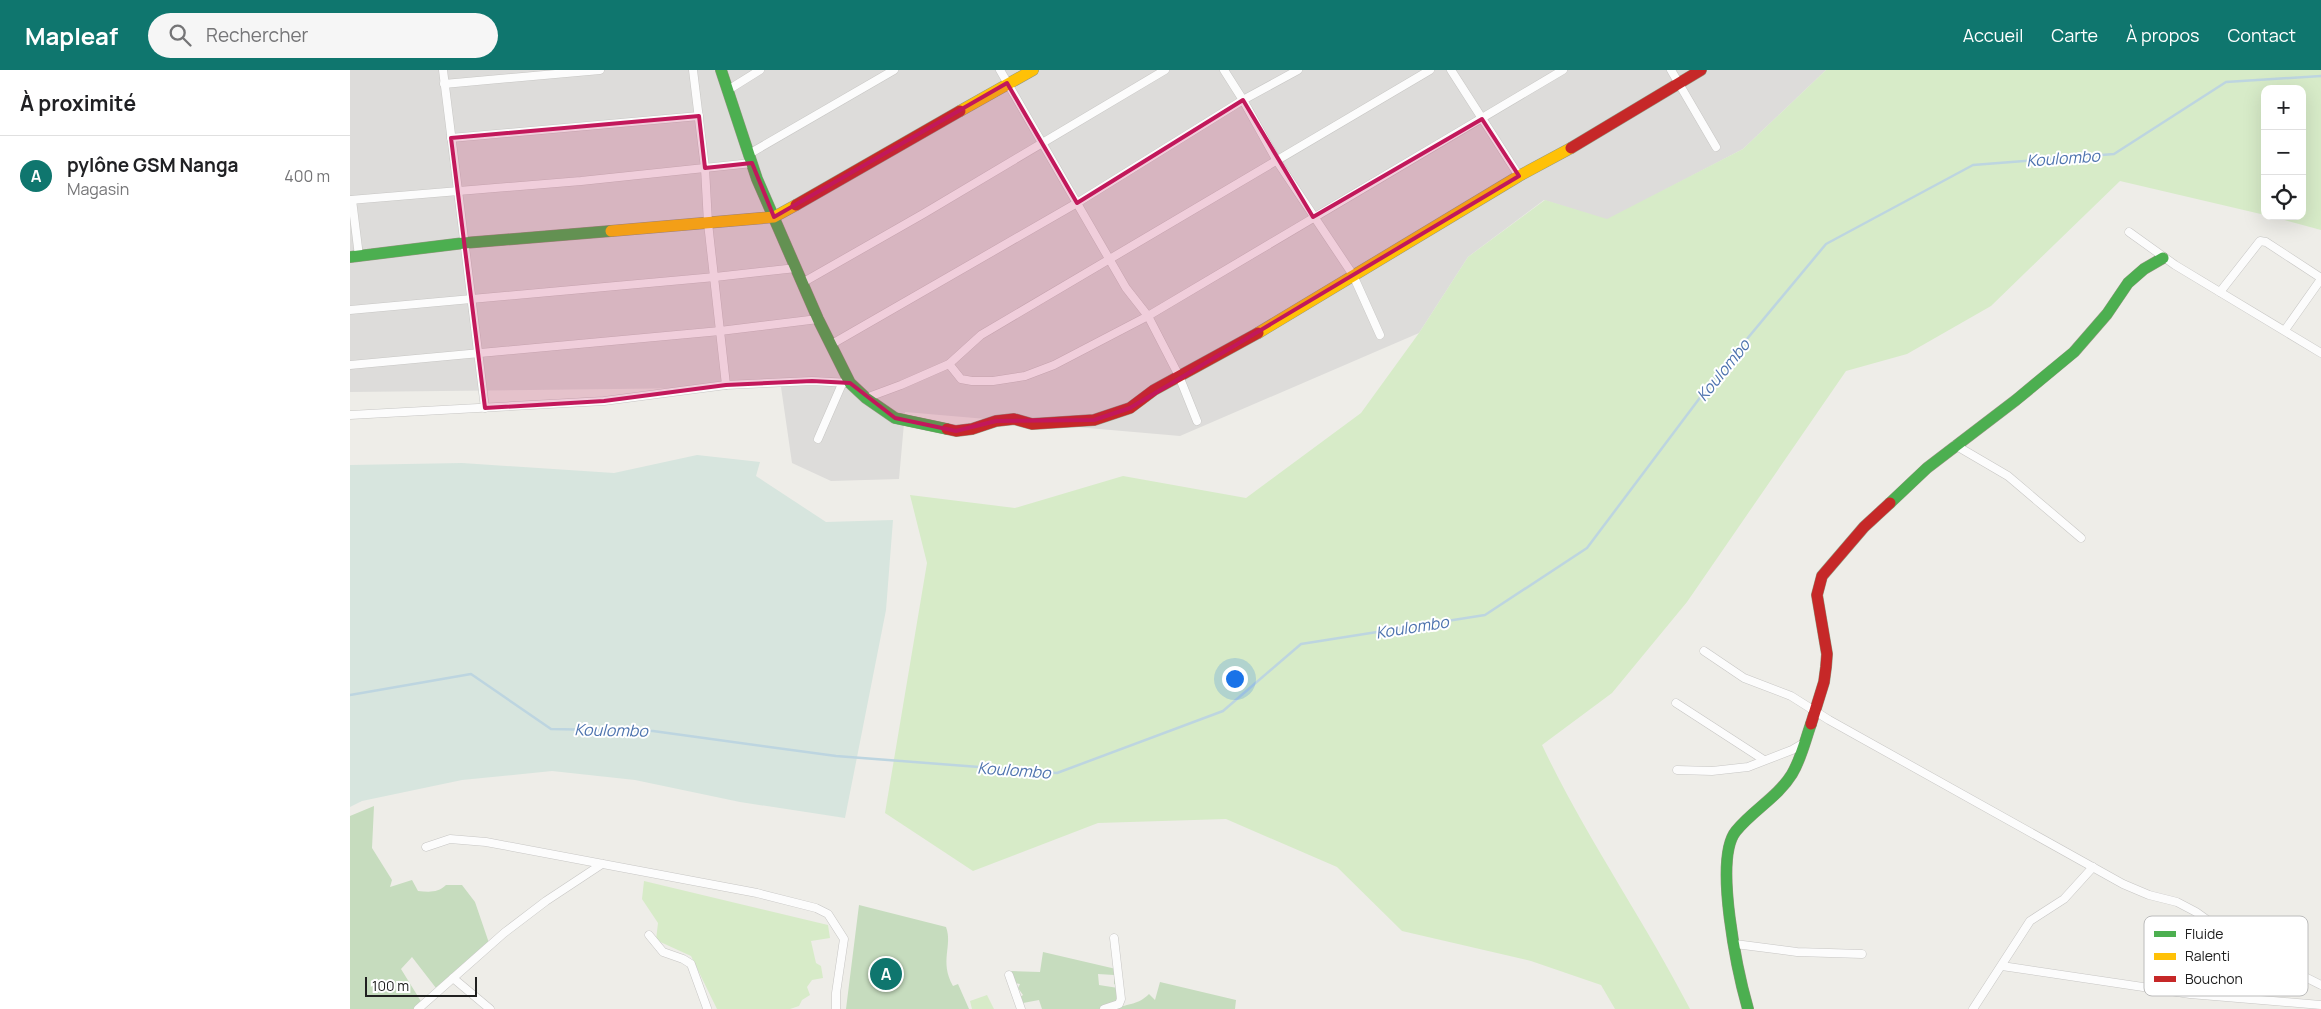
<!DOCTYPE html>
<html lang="fr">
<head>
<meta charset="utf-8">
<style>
	body { margin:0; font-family:Manrope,sans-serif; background:#f6f6f6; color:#202124 }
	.controls { position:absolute; right:15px; top:15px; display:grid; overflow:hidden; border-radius:10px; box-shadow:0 5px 20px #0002 }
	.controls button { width:45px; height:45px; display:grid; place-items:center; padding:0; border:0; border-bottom:1px solid #e0e0e0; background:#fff; color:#202124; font:25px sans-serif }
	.scale { position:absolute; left:15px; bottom:12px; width:112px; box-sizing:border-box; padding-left:5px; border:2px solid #202020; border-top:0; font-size:14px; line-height:18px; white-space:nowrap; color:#202020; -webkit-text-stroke:4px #fff; paint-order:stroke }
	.you { position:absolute; left:884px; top:608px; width:18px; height:18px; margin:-12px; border:4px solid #fff; border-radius:50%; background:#1a73e8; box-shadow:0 0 0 8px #1a73e833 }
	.badge { display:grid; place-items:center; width:32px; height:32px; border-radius:50%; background:#0f766e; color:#fff; font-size:16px; font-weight:700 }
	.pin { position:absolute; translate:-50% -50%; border:2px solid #fff; box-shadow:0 1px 5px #0006 }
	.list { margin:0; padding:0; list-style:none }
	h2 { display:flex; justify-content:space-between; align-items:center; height:65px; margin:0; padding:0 20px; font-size:21px }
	h2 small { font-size:16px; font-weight:400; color:#757577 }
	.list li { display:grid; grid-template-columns:32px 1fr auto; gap:15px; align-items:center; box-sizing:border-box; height:80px; padding:0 20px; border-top:1px solid #e0e0e0 }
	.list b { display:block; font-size:19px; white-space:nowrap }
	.list p { margin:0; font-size:16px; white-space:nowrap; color:#757577 }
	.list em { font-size:16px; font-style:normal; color:#757577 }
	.icon { flex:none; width:28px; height:28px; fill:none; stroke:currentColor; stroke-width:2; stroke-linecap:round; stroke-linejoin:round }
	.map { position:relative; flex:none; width:1971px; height:939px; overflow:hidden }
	header { display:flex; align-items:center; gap:30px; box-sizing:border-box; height:70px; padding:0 25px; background:#0f766e; color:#fff }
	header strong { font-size:24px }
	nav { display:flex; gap:28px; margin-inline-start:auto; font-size:18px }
	.search { width:350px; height:45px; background:#f6f6f6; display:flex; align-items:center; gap:12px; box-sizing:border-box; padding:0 18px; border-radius:28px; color:#757577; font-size:19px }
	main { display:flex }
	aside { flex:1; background:#fff }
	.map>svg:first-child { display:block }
	.residential { fill:#dddcda }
	.grass { fill:#d7ebc8 }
	.forest { fill:#c6dcbe }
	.wetland { fill:#d7e5de }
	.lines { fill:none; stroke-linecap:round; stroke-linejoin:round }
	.stream { stroke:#bdd5e0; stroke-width:2.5 }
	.street-casing { stroke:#c7c6c4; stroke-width:9 }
	.fast-casing { stroke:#949880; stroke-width:12 }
	.slow-casing { stroke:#949880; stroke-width:12 }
	.jam-casing { stroke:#949880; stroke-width:12 }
	.street { stroke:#fcfcfc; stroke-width:8 }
	.fast { stroke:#4caf50; stroke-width:11 }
	.slow { stroke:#ffc107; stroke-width:11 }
	.jam { stroke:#c62828; stroke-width:11 }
	.marked { fill:#c2185b; fill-opacity:0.2; stroke:#c2185b; stroke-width:4; stroke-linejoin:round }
	.labels { text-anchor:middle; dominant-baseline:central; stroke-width:4; stroke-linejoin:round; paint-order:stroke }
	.water-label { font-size:16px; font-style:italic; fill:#4d73ae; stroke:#fff }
	.key { fill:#fff; stroke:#bcbcbc; stroke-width:1 }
	.key-label { font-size:14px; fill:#202020 }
</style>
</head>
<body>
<header>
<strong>Mapleaf</strong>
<div class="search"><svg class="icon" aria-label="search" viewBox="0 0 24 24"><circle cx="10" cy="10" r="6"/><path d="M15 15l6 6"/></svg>Rechercher</div>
<nav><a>Accueil</a><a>Carte</a><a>À propos</a><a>Contact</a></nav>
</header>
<main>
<aside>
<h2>À proximité<small></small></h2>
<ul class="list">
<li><span class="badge">A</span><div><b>pylône GSM Nanga</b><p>Magasin</p></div><em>400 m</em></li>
</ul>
</aside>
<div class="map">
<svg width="1971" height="939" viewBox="0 0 1971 939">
	<rect width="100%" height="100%" fill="#eeede8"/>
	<!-- residential -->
	<path class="residential" d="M0 0H1476L1393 79 1257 150 1194 130 1118 187 1069 263 830 366 555 342 549 409 481 411 442 393 431 317 0 322Z"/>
	<!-- grass -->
	<g class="grass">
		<path d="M1476 0H1971V160L1920 146H1952V19H1915V145L1770 111 1641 236 1557 284 1496 301 1337 532 1262 623 1192 675C1235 766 1294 850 1340 939H1265L1251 915 1181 891 1052 861 987 797 876 749 748 753 623 801 535 743 577 493 560 425 665 438 773 406 896 428 1011 343 1069 263 1118 187 1195 130 1257 149 1393 79Z"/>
		<path d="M294 811 478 855 480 868 461 871 466 893 471 896 473 908 462 910 457 917 460 925 452 930 449 936 440 939H367L341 886 306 870 308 853 292 829Z"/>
		<path d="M637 925 644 939H622L620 931Z"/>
	</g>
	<!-- forest -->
	<g class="forest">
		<path d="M24 736 22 778 42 810 40 817 62 810 68 821C79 822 88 823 96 815H112L125 832 139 873 86 918 62 887 51 899 72 933 66 939H0V746Z"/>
		<path d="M509 835 596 857C603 876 589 891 603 916L608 914 619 939H496Z"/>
		<path d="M693 882 766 899 769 916 764 914V905L748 904 749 915 768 918 766 933 750 939H692L689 930 673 933 670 927 673 925 668 918 670 914 665 913 661 901 690 902Z"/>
		<path d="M810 912 886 930 885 939H765C779 933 788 935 799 924L805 930Z"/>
	</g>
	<!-- wetland -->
	<path class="wetland" d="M347 385 410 392 406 406 476 452 543 450 536 540 495 748 390 732 285 710 202 701 112 710 12 731 0 737V395L112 393 264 403Z"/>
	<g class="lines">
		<!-- stream -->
		<path class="stream" d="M0 625 121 604 201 659 303 661 486 686 707 703 873 641 951 574 1135 545 1237 478 1367 305 1476 174 1623 95 1764 84 1876 12 1971 6"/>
		<!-- street casing -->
		<g class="street-casing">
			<g id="street">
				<path d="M93 0 135 338"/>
				<path d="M343 0 355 98 358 153 376 315"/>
				<path d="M650 0 776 218 798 246 829 306 847 351"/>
				<path d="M874 0 893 30 927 91 1003 205 1030 265"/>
				<path d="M1101 0 1169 106"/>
				<path d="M1321 0 1366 77"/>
				<path d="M94 14 250 0"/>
				<path d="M378 20 410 0"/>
				<path d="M101 68 349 46"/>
				<path d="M399 84 544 0"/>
				<path d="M0 130 231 111 402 93"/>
				<path d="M2 130 9 186"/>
				<path d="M1779 162 1825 195 1971 283"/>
				<path d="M452 213 573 144 815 0"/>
				<path d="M1870 222 1910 171 1916 172 1971 208"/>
				<path d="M0 240 365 207 446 198"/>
				<path d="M1935 260 1971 209"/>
				<path d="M482 274 727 133 893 30 948 0"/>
				<path d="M599 294 611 309 622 311H643L675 306 704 295 798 246 1213 0"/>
				<path d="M0 295 370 261 468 249"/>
				<path d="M516 328 551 315 599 294 631 265 1080 0"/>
				<path d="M0 345 254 331 376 315 462 311 500 313"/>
				<path d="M468 369 492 314"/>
				<path d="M1605 375 1658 406 1731 468"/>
				<path d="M1354 581 1394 608 1441 626 1479 650 1773 814 1799 825 1827 832 1846 842 1895 877 1971 915"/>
				<path d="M1326 633 1414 690"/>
				<path d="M1327 700 1362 701 1398 697 1442 680 1454 673"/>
				<path d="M76 777 100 769 136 772 407 823 466 838 478 844 494 869 486 923V939"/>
				<path d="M299 865 313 882 333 889 341 894 357 938"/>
				<path d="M1385 874 1447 882 1512 884"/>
				<path d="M1652 896 1840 924 1971 935"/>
				<path d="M659 905 671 939"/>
				<path d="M103 908 140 939"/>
				<path d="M68 939 154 863 196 831 252 794"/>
				<path d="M754 939 769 934 771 929 764 868"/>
				<path d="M1623 939 1680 851 1714 829 1743 797"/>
			</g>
		</g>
		<!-- fast casing -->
		<g class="fast-casing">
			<g id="fast">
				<path d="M371 0 407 109 468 249 500 313 516 328 545 348 597 359"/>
				<path d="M0 187 114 173 261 161"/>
				<path d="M1540 433 1577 398 1666 330 1724 282 1757 244 1778 213 1794 199 1813 188"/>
				<path d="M1398 939C1388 904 1363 789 1386 761 1403 740 1428 727 1442 704 1451 689 1455 671 1461 654"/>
			</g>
		</g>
		<!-- slow casing -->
		<g class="slow-casing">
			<g id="slow">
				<path d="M610 41 683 0"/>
				<path d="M261 161 424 147 446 135"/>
				<path d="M908 263 1169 106 1221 78"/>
			</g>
		</g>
		<!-- jam casing -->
		<g class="jam-casing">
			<g id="jam">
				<path d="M1221 78 1351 0"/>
				<path d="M446 135 610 41"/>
				<path d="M597 359 606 361 622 359 646 351 664 349 682 354 744 350 780 338 804 320 908 263"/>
				<path d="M1461 654 1474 612 1476 597 1477 584 1467 525 1472 506 1514 457 1540 433"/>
			</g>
		</g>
		<!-- street -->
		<use href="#street" class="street"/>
		<!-- fast -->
		<use href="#fast" class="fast"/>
		<!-- slow -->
		<use href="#slow" class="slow"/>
		<!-- jam -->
		<use href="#jam" class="jam"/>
	</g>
	<!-- marked area -->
	<path class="marked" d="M657 13 727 133 893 30 963 147 1132 49 1169 106 780 338 744 350 646 351 606 361 545 348 500 313 462 311 376 315 254 331 135 338 101 68 349 46 355 98 402 93 424 147Z"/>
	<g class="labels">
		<!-- water labels -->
		<g class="water-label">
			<text transform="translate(1713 88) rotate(-4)">Koulombo</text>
			<text transform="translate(1373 300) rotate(-51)">Koulombo</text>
			<text transform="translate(1062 557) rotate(-9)">Koulombo</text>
			<text transform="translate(261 660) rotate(1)">Koulombo</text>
			<text transform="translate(664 700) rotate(4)">Koulombo</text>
		</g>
	</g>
	<!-- legend -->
	<rect x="1794" y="846" width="164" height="80" rx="8" class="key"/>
	<rect x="1804" y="861" width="22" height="6" fill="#4caf50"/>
	<rect x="1804" y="883" width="22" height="7" fill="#ffc107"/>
	<rect x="1804" y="906" width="22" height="6" fill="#c62828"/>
	<g class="key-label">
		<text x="1835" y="869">Fluide</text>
		<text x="1835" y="891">Ralenti</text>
		<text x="1835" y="914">Bouchon</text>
	</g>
</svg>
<div class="controls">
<button>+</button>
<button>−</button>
<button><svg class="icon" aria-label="locate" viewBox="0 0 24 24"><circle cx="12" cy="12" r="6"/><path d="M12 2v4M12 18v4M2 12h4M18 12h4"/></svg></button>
</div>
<div class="scale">100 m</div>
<div class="you"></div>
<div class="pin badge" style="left:536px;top:904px">A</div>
</div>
</main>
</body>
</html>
